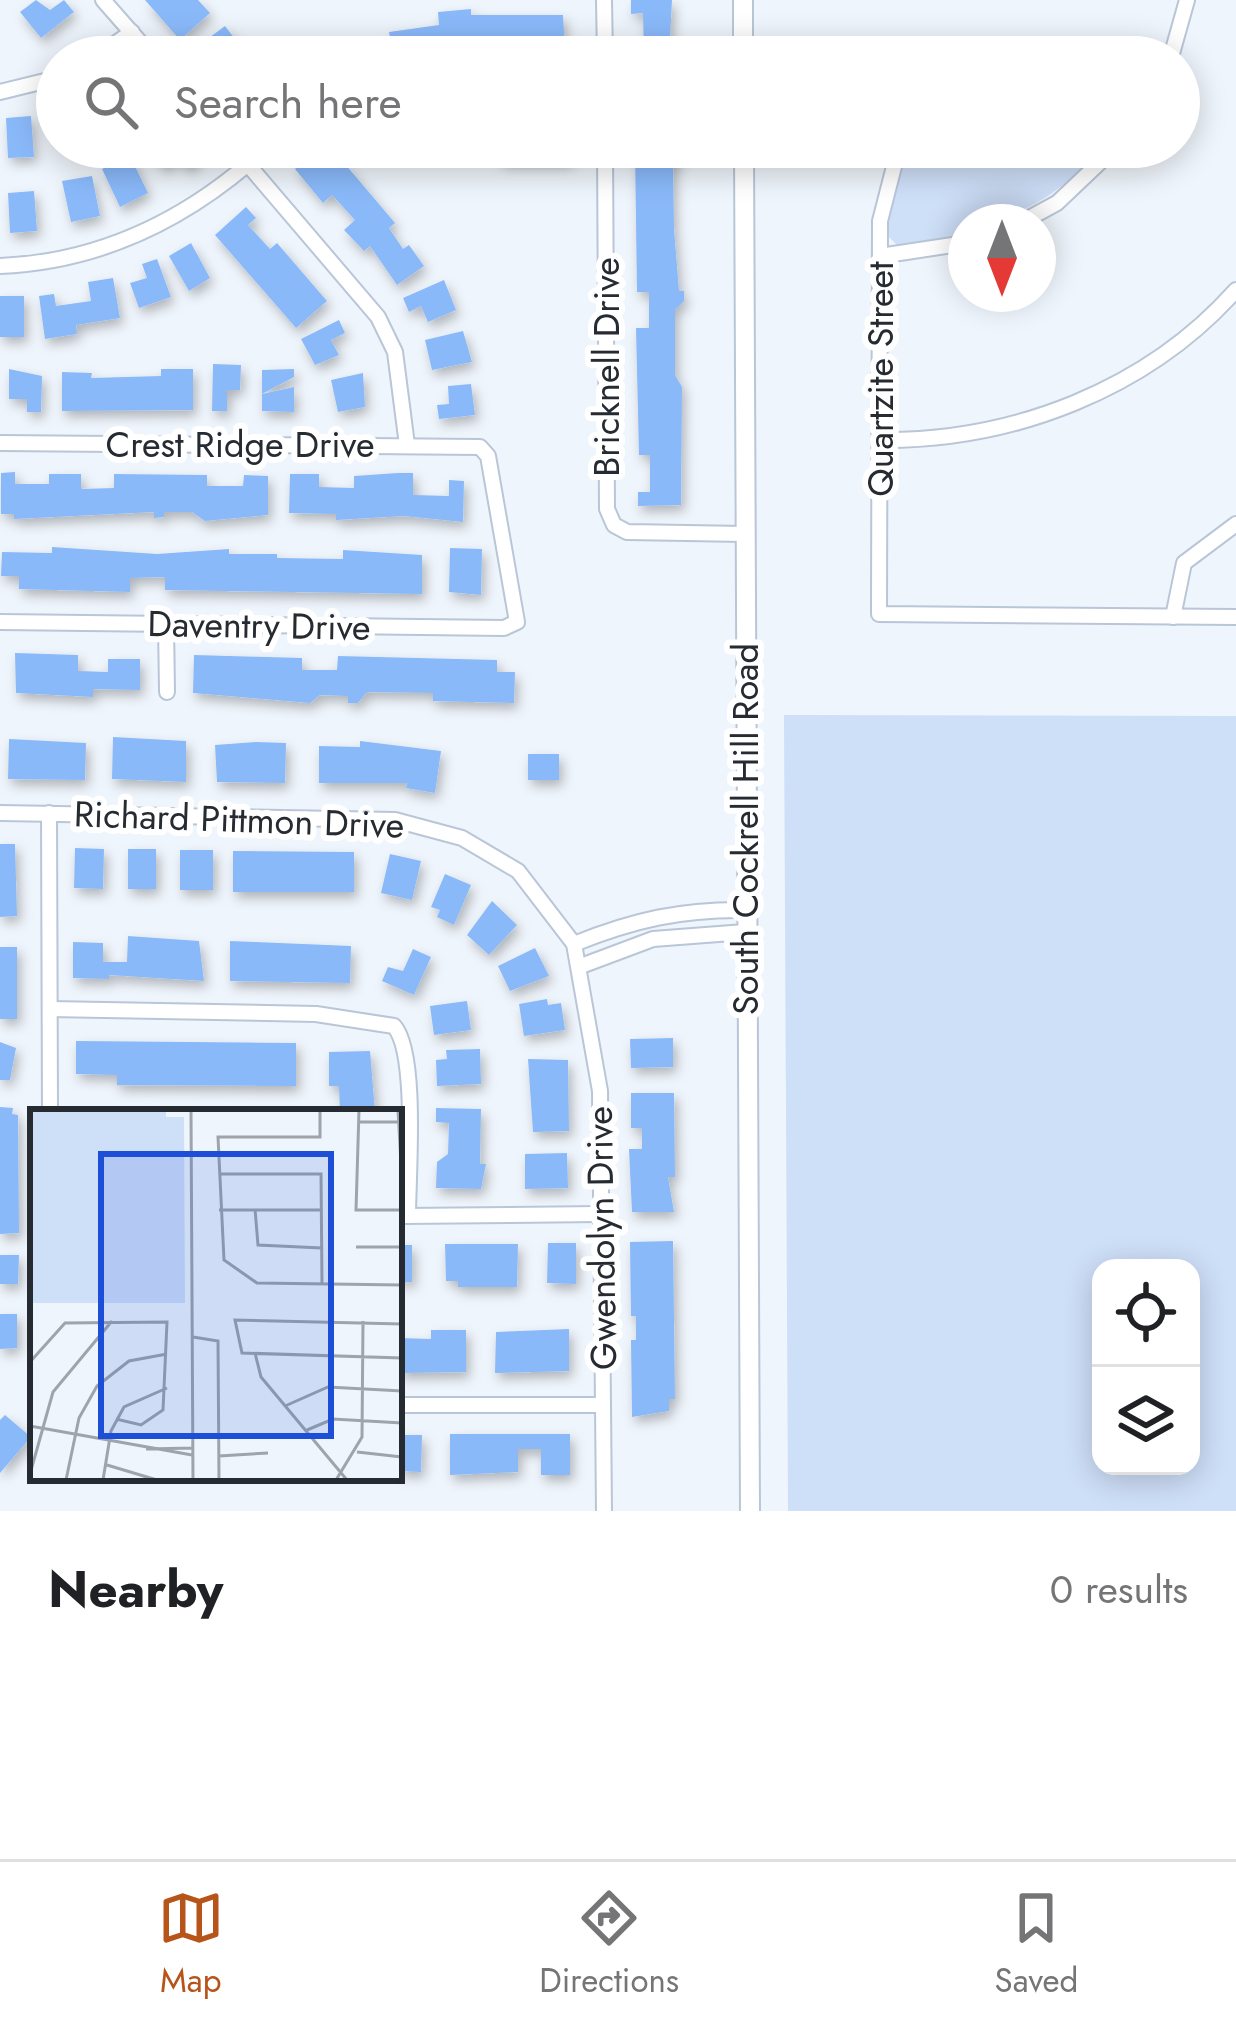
<!DOCTYPE html>
<html lang="en">
<head>
<meta charset="utf-8">
<style>
	body { margin:0; font-family:Jost,sans-serif; background:#f2f2f2; color:#202124 }
	.controls { position:absolute; right:36px; bottom:36px; display:grid; overflow:hidden; border-radius:24px; box-shadow:0 6px 30px #0003 }
	.controls button { width:108px; height:108px; display:grid; place-items:center; padding:0; border:0; border-bottom:3px solid #e0e0e0; background:#fff; color:#202124; font:60px sans-serif }
	.compass { position:absolute; left:948px; top:204px; width:108px; height:108px; border-radius:50%; background:#fff; box-shadow:0 6px 30px #0003; rotate:180deg }
	.list { margin:0; padding:0; list-style:none }
	h2 { display:flex; justify-content:space-between; align-items:center; height:156px; margin:0; padding:0 48px; font-size:51px }
	h2 small { font-size:39px; font-weight:400; color:#757577 }
	.icon { flex:none; width:66px; height:66px; fill:none; stroke:currentColor; stroke-width:2; stroke-linecap:round; stroke-linejoin:round }
	.map { position:relative; flex:none; width:1236px; height:1511px; overflow:hidden }
	.search { position:absolute; background:#fff; box-shadow:0 6px 30px #0003; left:36px; right:36px; top:36px; height:132px; display:flex; align-items:center; gap:30px; box-sizing:border-box; padding:0 42px; border-radius:66px; color:#757577; font-size:45px }
	.sheet { height:348px; background:#fff }
	nav { display:flex; justify-content:space-around; align-items:center; box-sizing:border-box; height:168px; border-top:3px solid #e0e0e0; background:#fff; font-size:33px; color:#757577 }
	nav a { display:grid; justify-items:center; gap:6px }
	nav .on { color:#b6541a }
	.map>svg:first-child { display:block }
	.green { fill:#cedff8; fill-rule:evenodd }
	.building { fill:#8ab9fa; filter:url(#shadow) }
	.lines { fill:none; stroke-linecap:round; stroke-linejoin:round }
	.minor-casing { stroke:#b9c6d7; stroke-width:18 }
	.secondary-casing { stroke:#b9c6d7; stroke-width:22 }
	.minor { stroke:#fff; stroke-width:14 }
	.secondary { stroke:#fff; stroke-width:18 }
	.labels { text-anchor:middle; dominant-baseline:central; stroke-width:12; stroke-linejoin:round; paint-order:stroke }
	.street-label { font-size:36px; fill:#262b32; stroke:#fff }
	.inset-road { fill:none; stroke:#9fa4ab; stroke-width:3 }
	.view { fill:#1d4ed8; fill-opacity:0.15; stroke:#1d4ed8; stroke-width:6 }
	.inset-edge { fill:none; stroke:#262b32; stroke-width:6 }
</style>
</head>
<body>
<div class="map">
<svg width="1236" height="1511" viewBox="0 0 1236 1511">
	<defs>
		<filter id="shadow"><feDropShadow dx="3.5" dy="6" stdDeviation="6" flood-color="#0004"/></filter>
	</defs>
	<rect width="100%" height="100%" fill="#eff5fc"/>
	<!-- green -->
	<g class="green">
		<path d="M909 147H1105C1064 187 1025 222 966 222V235L899 247 888 236 891 195Z"/>
		<path d="M784 715 1236 716V1511H788ZM1101 1268H1191V1466H1101Z"/>
	</g>
	<!-- building -->
	<g class="building">
		<path d="M36 0 50 10 64 0 74 12 41 38 20 12Z"/>
		<path d="M145 0H198L210 13 180 40Z"/>
		<path d="M631 0H672L669 57H644L643 13 631 14Z"/>
		<path d="M471 9V15H563L565 52H548V41H518V56L456 55 455 41 424 43 426 57H393L389 32 439 25 438 12Z"/>
		<path d="M225 26 245 52 237 57H183Z"/>
		<path d="M31 116 34 157 8 158 6 118Z"/>
		<path d="M149 147H190L199 159 187 168 178 156 164 167Z"/>
		<path d="M291 147H324L342 167 345 164 395 223 389 228 403 249 409 245 424 266 397 285 370 246 364 251 344 230 355 220 332 195 323 203 295 169 304 161Z"/>
		<path d="M500 147H570L569 161H500Z"/>
		<path d="M648 147H678V164H673L674 229 679 291H684V301L675 310V375L682 387 681 505 638 506V492H650V455H639L636 328H649V292H637L635 150Z"/>
		<path d="M130 156 148 193 120 207 102 169Z"/>
		<path d="M92 176 100 216 71 222 62 181Z"/>
		<path d="M34 191 37 231 10 233 8 193Z"/>
		<path d="M246 207 256 218 248 225 270 249 277 243 327 301 296 328 215 235Z"/>
		<path d="M191 243 210 278 189 291 169 256Z"/>
		<path d="M157 259 171 297 139 308 130 283 147 278 142 264Z"/>
		<path d="M113 278 120 318 76 325 77 334 45 339 39 296 54 294 56 306 91 301 88 282Z"/>
		<path d="M444 280 456 310 428 322 421 306 409 312 403 298Z"/>
		<rect x="0" y="296" width="24" height="41"/>
		<path d="M339 320 345 333 331 340 339 355 315 365 301 339Z"/>
		<path d="M463 331 472 362 432 370 425 340Z"/>
		<path d="M213 364 241 365 240 390H227V411H212Z"/>
		<path d="M9 369 42 376 41 412H27V399H9Z"/>
		<path d="M161 369H193V410L62 411V372L92 373 91 378 161 376Z"/>
		<path d="M294 369V377L262 394V370Z"/>
		<path d="M363 373 365 407 338 412 331 380Z"/>
		<path d="M471 384 475 415 439 419 437 405 449 404 448 386Z"/>
		<path d="M294 387V412L262 411V394Z"/>
		<path d="M15 472V484H49V474H81V489L114 488V474L207 475V486H243L244 475 268 476V515L205 521 192 512H164V517L154 518V512L14 519V514H1V473Z"/>
		<path d="M398 473H413V495L449 496V480L464 481 463 522 404 516 336 520V514L289 513 290 474H319V487L354 488V476Z"/>
		<path d="M52 547 157 554 229 549V554H277V558L343 559V550L422 555V594L165 590V577L130 578V592L19 589V576H1L2 552 52 553Z"/>
		<path d="M450 548 482 549 481 595 449 592Z"/>
		<path d="M15 653 78 655V671L108 672V659H140V690L93 689V697L16 693Z"/>
		<path d="M194 655 302 658V670H337L338 656 497 660V672H515L514 703 433 701V693L367 692 358 703H348V696L320 695 310 703 193 693Z"/>
		<path d="M113 737 186 741V782L112 779Z"/>
		<path d="M9 739 86 743 85 780 8 779Z"/>
		<path d="M360 741 441 751 435 793 406 788 407 783H319V746L360 747Z"/>
		<path d="M256 742 286 743 285 783 217 782 215 745Z"/>
		<rect x="528" y="754" width="31" height="26"/>
		<path d="M0 844H15L17 916 0 917Z"/>
		<path d="M75 848 104 849 103 889 74 888Z"/>
		<rect x="128" y="849" width="28" height="40"/>
		<rect x="180" y="850" width="33" height="40"/>
		<path d="M233 851 354 852V892H233Z"/>
		<path d="M390 854 421 861 412 900 381 893Z"/>
		<path d="M445 874 471 885 454 925 437 917 440 910 431 907Z"/>
		<path d="M492 901 517 925 489 955 467 935Z"/>
		<path d="M128 936 199 941 204 981 109 975V979L73 978V942L103 943V962H127Z"/>
		<path d="M230 941 351 946 350 983 230 981Z"/>
		<rect x="0" y="947" width="17" height="72"/>
		<path d="M535 948 549 976 510 991 498 966Z"/>
		<path d="M413 949 431 957 414 995 382 981 388 967 403 971Z"/>
		<path d="M547 999 548 1005 561 1003 565 1030 524 1036 519 1004Z"/>
		<path d="M467 1001 471 1030 434 1035 430 1006Z"/>
		<path d="M673 1038V1067L631 1068 630 1039Z"/>
		<path d="M76 1041 296 1043V1086L117 1085V1075L76 1074Z"/>
		<path d="M0 1042 16 1048 10 1080H0Z"/>
		<path d="M480 1049 481 1084 437 1086 436 1060 447 1059 446 1050Z"/>
		<path d="M370 1051 375 1112H340L339 1086H329V1052Z"/>
		<path d="M528 1059 568 1060 569 1131 533 1132Z"/>
		<path d="M631 1093H674L675 1177H668L674 1212H632L629 1149H642V1128H631Z"/>
		<path d="M0 1107 13 1108 12 1114 18 1115 19 1233 0 1234Z"/>
		<path d="M436 1108 481 1109 480 1164H486L481 1189 436 1188 437 1162 448 1154 449 1123 436 1122Z"/>
		<path d="M567 1153 568 1188 525 1189V1154Z"/>
		<path d="M673 1241 675 1399H669V1411L632 1417 631 1340H636V1316H631L630 1242Z"/>
		<path d="M548 1243H576V1284L547 1283Z"/>
		<path d="M445 1244H518L517 1287H458V1281H446Z"/>
		<rect x="399" y="1245" width="13" height="37"/>
		<path d="M0 1255H19L18 1284H0Z"/>
		<path d="M0 1314H17V1348L0 1349Z"/>
		<path d="M569 1329V1371L495 1373 496 1332Z"/>
		<path d="M431 1330H466V1372L399 1373V1338L431 1339Z"/>
		<path d="M5 1415 31 1437 0 1473V1420Z"/>
		<path d="M450 1434H570V1475H541V1449H518V1472L450 1475Z"/>
		<path d="M399 1435H422L421 1472 399 1471Z"/>
	</g>
	<g class="lines">
		<!-- minor casing -->
		<g class="minor-casing">
			<g id="minor">
				<path d="M103 0 153 57"/>
				<path d="M604 0 605 57"/>
				<path d="M96 57 132 32"/>
				<path d="M1171 57 1187 0"/>
				<path d="M0 92 57 78"/>
				<path d="M233 147 378 317 395 352 407 445"/>
				<path d="M605 147 607 509 614 525 627 532 745 534"/>
				<path d="M899 147 880 221 879 614 1236 617"/>
				<path d="M1022 222 1057 203 1116 147"/>
				<path d="M880 256 966 243"/>
				<path d="M0 266C95 262 176 225 248 164"/>
				<path d="M881 440C1013 441 1147 390 1236 290"/>
				<path d="M0 443 480 447 488 456 517 622 504 628 0 622"/>
				<path d="M1173 617 1184 563 1236 524"/>
				<path d="M166 624 167 692"/>
				<path d="M0 813 395 820 462 838 518 871 574 944 600 1091 604 1511"/>
				<path d="M49 813 50 1112"/>
				<path d="M574 944C633 920 682 909 746 910"/>
				<path d="M581 966 653 939 745 932"/>
				<path d="M50 1009 316 1014 394 1026C418 1053 408 1176 408 1216"/>
				<path d="M402 1216 601 1214"/>
				<path d="M399 1405H603"/>
			</g>
		</g>
		<!-- secondary casing -->
		<g class="secondary-casing">
			<g id="secondary">
				<path d="M743 0V57"/>
				<path d="M744 147 750 1511"/>
			</g>
		</g>
		<!-- minor -->
		<use href="#minor" class="minor"/>
		<!-- secondary -->
		<use href="#secondary" class="secondary"/>
	</g>
	<g class="labels">
		<!-- street labels -->
		<g class="street-label">
			<text transform="translate(606 367) rotate(-90)">Bricknell Drive</text>
			<text transform="translate(880 379) rotate(-90)">Quartzite Street</text>
			<text x="240" y="444">Crest Ridge Drive</text>
			<text transform="translate(259 625) rotate(1)">Daventry Drive</text>
			<text transform="translate(239 819) rotate(2)">Richard Pittmon Drive</text>
			<text transform="translate(745 829) rotate(-90)">South Cockrell Hill Road</text>
			<text transform="translate(601 1238) rotate(-91)">Gwendolyn Drive</text>
		</g>
	</g>
	<!-- overview -->
	<g transform="translate(30 1109)">
		<rect width="372" height="372" fill="#eff5fc"/>
		<path d="M0 1H136V8H154L155 194H0Z" fill="#cedff8"/>
		<path class="inset-road" d="M161 1 163 371M290 1V28H188L194 151 227 174 372 176M329 1 326 101H372M368 1 372 72M329 13H370M189 65H291L292 175M225 100 228 136 292 139M189 101H292M326 138H372M372 215 205 211 212 244 372 249M163 228 188 232 189 371M225 244 231 268 317 371M0 253 35 214 137 213 133 301 111 316 86 310M255 297 298 278 372 282M0 317 162 346M277 321 303 310 372 314M116 340 163 339M327 343 372 348M189 347 238 344M77 356 127 371M0 365 23 283 82 212M36 371 49 309 67 277 99 252 137 245M73 371 81 322 94 298 137 279M306 371 332 328 333 212"/>
		<path class="view" d="M71 45H301V327H71Z"/>
		<rect width="372" height="372" class="inset-edge"/>
	</g>
</svg>
<div class="controls">
<button><svg class="icon" aria-label="locate" viewBox="0 0 24 24"><circle cx="12" cy="12" r="6"/><path d="M12 2v4M12 18v4M2 12h4M18 12h4"/></svg></button>
<button><svg class="icon" aria-label="layers" viewBox="0 0 24 24"><path d="M12 4l9 5-9 5-9-5zM3 14l9 5 9-5"/></svg></button>
</div>
<svg class="compass" viewBox="-18 -18 36 36"><path d="M0-13l5 13h-10z" fill="#e53935"/><path d="M0 13l5-13h-10z" fill="#757577"/></svg>
<div class="search"><svg class="icon" aria-label="search" viewBox="0 0 24 24"><circle cx="10" cy="10" r="6"/><path d="M15 15l6 6"/></svg>Search here</div>
</div>
<section class="sheet">
<h2>Nearby<small>0 results</small></h2>
<ul class="list">
</ul>
</section>
<nav>
<a class="on"><svg class="icon" aria-label="map" viewBox="0 0 24 24"><path d="M3 6l6-2 6 2 6-2v14l-6 2-6-2-6 2zM9 4v14M15 6v14"/></svg>Map</a>
<a><svg class="icon" aria-label="directions" viewBox="0 0 24 24"><path d="M12 3l9 9-9 9-9-9zM9 14v-3h6M13 9l2 2-2 2"/></svg>Directions</a>
<a><svg class="icon" aria-label="saved" viewBox="0 0 24 24"><path d="M7 4h10v16l-5-4-5 4z"/></svg>Saved</a>
</nav>
</body>
</html>
